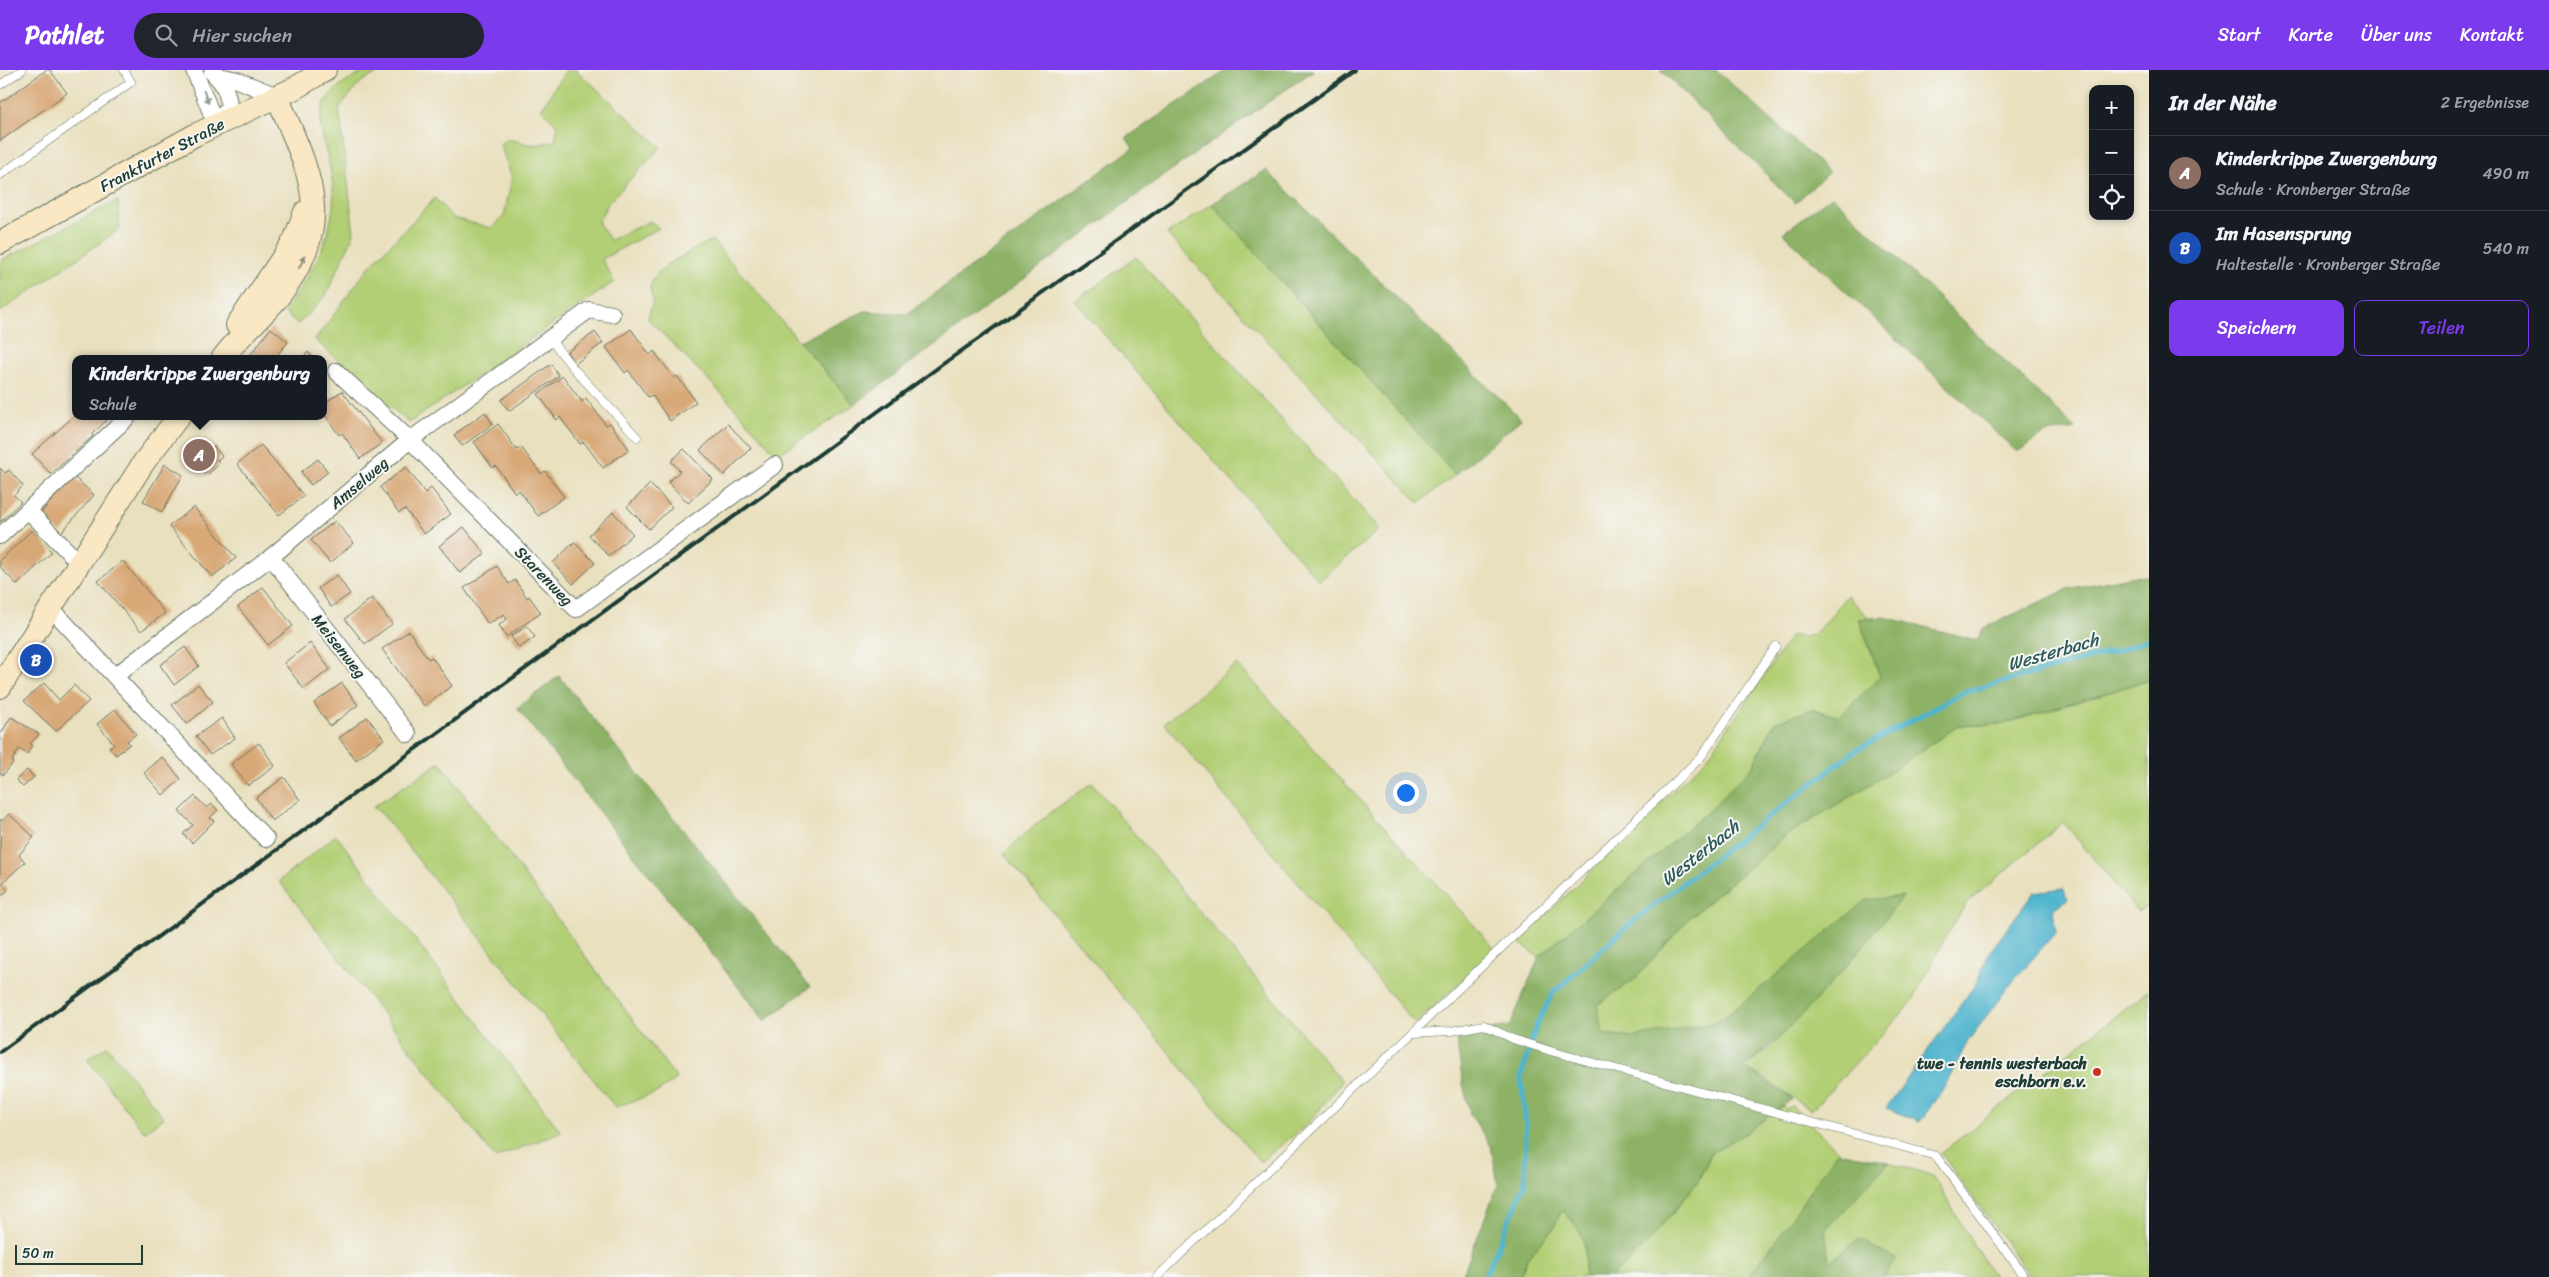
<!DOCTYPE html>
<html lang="de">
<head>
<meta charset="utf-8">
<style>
	body { margin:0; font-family:Sriracha,sans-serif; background:#20242c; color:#f1f3f6 }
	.controls { position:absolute; right:15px; top:15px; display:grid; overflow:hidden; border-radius:10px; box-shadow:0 2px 8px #0003 }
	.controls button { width:45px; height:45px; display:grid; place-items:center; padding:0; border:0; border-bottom:1px solid #363941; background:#171b24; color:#f1f3f6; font:25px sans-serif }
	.scale { position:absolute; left:15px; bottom:12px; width:128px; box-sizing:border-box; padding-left:5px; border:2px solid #1f3d34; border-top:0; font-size:14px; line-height:18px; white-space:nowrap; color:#1f3d34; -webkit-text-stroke:4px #f6f6f2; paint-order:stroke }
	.you { position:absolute; left:1405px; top:722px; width:18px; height:18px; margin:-12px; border:4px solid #fff; border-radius:50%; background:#1a73e8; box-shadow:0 0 0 8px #1a73e833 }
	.badge { display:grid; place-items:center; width:32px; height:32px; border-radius:50%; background:#7c3aed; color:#fff; font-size:16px; font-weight:700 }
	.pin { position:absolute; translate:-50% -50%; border:2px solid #fff; box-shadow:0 1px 5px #0006 }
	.popup { position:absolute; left:72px; top:285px; width:255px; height:65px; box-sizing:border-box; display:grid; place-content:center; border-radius:10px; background:#171b24; filter:drop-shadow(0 1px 4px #0005); font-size:16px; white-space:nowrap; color:#9ea1a6 }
	.popup b { font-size:19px; color:#f1f3f6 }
	.popup::after { content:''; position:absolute; left:50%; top:100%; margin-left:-10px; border:10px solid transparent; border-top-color:#171b24 }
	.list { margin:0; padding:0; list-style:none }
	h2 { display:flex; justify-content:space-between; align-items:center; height:65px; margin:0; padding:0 20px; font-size:21px }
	h2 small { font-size:16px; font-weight:400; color:#9ea1a6 }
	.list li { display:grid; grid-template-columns:32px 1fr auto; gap:15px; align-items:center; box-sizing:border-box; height:75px; padding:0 20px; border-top:1px solid #363941 }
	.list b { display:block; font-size:19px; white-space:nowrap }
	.list p { margin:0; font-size:16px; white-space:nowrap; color:#9ea1a6 }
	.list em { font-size:16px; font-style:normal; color:#9ea1a6 }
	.actions { display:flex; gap:10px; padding:15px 20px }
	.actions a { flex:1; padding:11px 0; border:1px solid #7c3aed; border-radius:10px; text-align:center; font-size:18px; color:#7c3aed }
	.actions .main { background:#7c3aed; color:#fff }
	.icon { flex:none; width:28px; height:28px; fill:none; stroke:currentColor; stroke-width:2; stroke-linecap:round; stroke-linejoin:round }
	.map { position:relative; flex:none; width:2149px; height:1207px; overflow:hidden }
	header { display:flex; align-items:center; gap:30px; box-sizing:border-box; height:70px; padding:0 25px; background:#7c3aed; color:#fff }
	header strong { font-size:24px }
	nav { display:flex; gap:28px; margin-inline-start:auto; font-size:18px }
	.search { width:350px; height:45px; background:#20242c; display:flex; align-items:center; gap:12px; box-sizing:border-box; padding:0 18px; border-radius:28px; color:#9ea1a6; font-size:19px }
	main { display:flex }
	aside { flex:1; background:#171b24 }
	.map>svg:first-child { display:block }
	.green { fill:#b2cf75; stroke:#688654 }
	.forest { fill:#8db266; stroke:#56784d }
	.water { fill:#4eb4cd; stroke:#367880 }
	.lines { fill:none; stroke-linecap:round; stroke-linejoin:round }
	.stream { stroke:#4eb4cd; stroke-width:5 }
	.building { fill:#d8a877 }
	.lane-casing { stroke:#667664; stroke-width:9 }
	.street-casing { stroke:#667664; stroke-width:18 }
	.secondary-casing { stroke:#667664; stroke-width:24 }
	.lane { stroke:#fff; stroke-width:8 }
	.street { stroke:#fff; stroke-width:16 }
	.secondary { stroke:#fae7c3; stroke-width:22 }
	.rail { stroke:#1f3d34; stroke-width:4 }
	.oneway { fill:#8f9e9a }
	.oneway2 { fill:#8c927c }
	.poi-dot { fill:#c8321e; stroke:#f6f6f2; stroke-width:2 }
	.labels { text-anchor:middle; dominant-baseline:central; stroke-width:4; stroke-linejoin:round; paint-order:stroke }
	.street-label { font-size:16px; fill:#1f3d34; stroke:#f6f6f2 }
	.poi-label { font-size:16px; font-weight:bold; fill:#1f3d34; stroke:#f6f6f2; text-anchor:end }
	.water-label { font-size:18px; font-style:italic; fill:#2b5b5a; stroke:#f6f6f2 }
</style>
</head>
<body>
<header>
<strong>Pathlet</strong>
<div class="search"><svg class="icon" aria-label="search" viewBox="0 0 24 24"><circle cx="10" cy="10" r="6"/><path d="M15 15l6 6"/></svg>Hier suchen</div>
<nav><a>Start</a><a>Karte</a><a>Über uns</a><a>Kontakt</a></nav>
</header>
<main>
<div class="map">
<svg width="2149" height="1207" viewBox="0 0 2149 1207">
	<rect width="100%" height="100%" fill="#f6f6f2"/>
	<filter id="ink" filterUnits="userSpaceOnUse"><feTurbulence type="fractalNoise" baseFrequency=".02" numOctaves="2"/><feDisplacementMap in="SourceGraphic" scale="10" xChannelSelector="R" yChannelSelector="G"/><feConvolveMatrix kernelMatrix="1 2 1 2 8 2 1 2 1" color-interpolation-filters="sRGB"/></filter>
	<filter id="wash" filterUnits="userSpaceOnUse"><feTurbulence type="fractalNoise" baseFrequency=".0096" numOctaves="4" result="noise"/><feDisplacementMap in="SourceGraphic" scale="20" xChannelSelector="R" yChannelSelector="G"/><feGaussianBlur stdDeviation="1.12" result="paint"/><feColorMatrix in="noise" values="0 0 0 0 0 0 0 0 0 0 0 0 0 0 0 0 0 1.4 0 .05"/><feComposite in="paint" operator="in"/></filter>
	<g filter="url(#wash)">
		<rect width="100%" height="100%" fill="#e9e0be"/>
		<!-- green -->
		<g class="green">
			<path d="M367 0H383L361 12 339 38 354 164 325 227 298 254 284 242C305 211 326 182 332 144 334 134 334 120 332 110 330 84 311 52 327 29 337 15 354 8 367 0Z"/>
			<path d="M566 0H576L661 77 609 132 598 152 610 170 650 151 659 158 602 189 614 212 409 353 315 270 369 197 435 128 453 148 491 158 504 146 512 108 500 74 507 69 534 75 555 71 558 56 541 39Z"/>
			<path d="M118 130 120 159 0 242V191Z"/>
			<path d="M1212 134 1455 405 1419 433 1167 164Z"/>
			<path d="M712 170 854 335 777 385 725 327 648 249 653 230 650 218 654 207 666 195Z"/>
			<path d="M1136 187 1380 459 1319 511 1075 231Z"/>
			<path d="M1847 525 1869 548 1859 549 1880 606 1839 647 1813 639 1775 652 1753 696 1704 745 1539 887 1518 872 1707 688 1792 565C1796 566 1803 568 1808 566 1823 561 1836 538 1847 525Z"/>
			<path d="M1237 594 1496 880 1415 954 1164 653Z"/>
			<path d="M2149 610V837L2138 842 2063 752 1966 834 1944 870 1912 932 1812 1040C1789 1028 1768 1007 1743 998L1770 978 1871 867 1733 941 1715 953 1634 967 1603 964 1597 935 1635 909 1689 848 1788 764 1871 714 1958 656 2003 654Z"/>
			<path d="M440 692 677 1009 656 1023 615 1037 382 744 373 737Z"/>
			<path d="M1092 713 1342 1011 1308 1054 1260 1092 1004 784C1031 756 1060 735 1092 713Z"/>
			<path d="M336 765 561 1062 495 1088 279 811Z"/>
			<path d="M2149 920V1207H2031L1941 1083Z"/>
			<path d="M107 976 164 1048 144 1062 87 989Z"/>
			<path d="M1783 1036 1786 1039 1792 1036 1870 1112 1889 1092 1933 1106 1993 1207H1610L1627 1193 1673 1143 1698 1111 1712 1082 1741 1066Z"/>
			<path d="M1562 1139C1586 1164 1587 1172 1584 1207H1520L1527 1188 1553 1159Z"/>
		</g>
		<!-- forest -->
		<g class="forest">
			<path d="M1227 0H1314L1153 113 854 335 799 271 865 241 907 244 1133 78 1126 68Z"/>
			<path d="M1661 0H1716L1829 102 1795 133Z"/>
			<path d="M1266 100 1521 349 1455 405 1212 134Z"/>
			<path d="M1832 126 2076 359 2046 363 2017 382 1783 163Z"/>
			<path d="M2149 506V610L2003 654 1958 656 1871 714 1788 764 1689 848 1635 909 1597 935 1603 964 1634 967 1715 953 1733 941 1866 830 1903 826C1857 885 1802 952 1743 998L1752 1002 1792 1029 1741 1066 1712 1082 1698 1111 1651 1169 1627 1193 1610 1207H1584C1587 1173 1586 1165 1562 1140L1553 1159 1527 1188 1520 1207H1462L1498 1114 1491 1076 1470 1044 1463 1014 1456 967 1510 956 1539 887 1704 745 1753 696 1775 652 1813 639 1839 647 1880 606 1859 549 1884 547 1977 570 1984 558 2068 519 2129 507Z"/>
			<path d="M559 606 810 917 765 951 517 638Z"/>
			<path d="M1837 1082 1889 1092 1825 1160 1829 1192 1859 1169 1895 1189 1885 1207H1748L1782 1162Z"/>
		</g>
		<!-- water -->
		<path class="water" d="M2063 818 2068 829 2053 840 2056 862 2009 916 1968 971 1945 1016 1920 1052 1886 1038 1977 912 1989 883 2034 822Z"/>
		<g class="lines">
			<!-- stream -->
			<path class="stream" d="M1485 1207 1525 1113 1526 1057 1521 1007 1536 956 1553 923 1631 853 1853 682 1962 623 2123 579 2149 569"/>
		</g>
		<g id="blocks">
			<!-- building -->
			<g class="building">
				<path d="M46 0H50L67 23 0 71V33Z"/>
				<path d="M271 258 288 272 274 289H247Z"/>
				<path d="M631 259 650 285 654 281 674 308 677 306 696 332 670 351 652 325 648 327 628 300 625 303 606 277Z"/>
				<path d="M595 262 603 273 575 294 567 282Z"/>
				<path d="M308 282 314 289H301Z"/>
				<path d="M551 294 559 306 509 341 501 330Z"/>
				<path d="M563 306 582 332 586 328 606 355 610 353 629 379 603 398 584 372 580 374 560 347 557 350 538 324Z"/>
				<path d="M342 321 382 373 360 389 342 363 339 365 323 342V334Z"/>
				<path d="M485 342 493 354 462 376 454 365Z"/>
				<path d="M74 346H111L92 364 93 366 51 404 32 384Z"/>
				<path d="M498 354 517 380 521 377 541 404 545 401 564 427 538 446 519 420 515 423 496 396 493 398 474 372Z"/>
				<path d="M728 354 751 378 724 405 700 380Z"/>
				<path d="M202 373 209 381 214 376 222 386 217 390 220 393 207 405 189 385Z"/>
				<path d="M261 375 304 426 279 445 237 394Z"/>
				<path d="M684 379 713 409 688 433 668 412 680 401 671 391Z"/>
				<path d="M318 389 328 402 311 415 301 402Z"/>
				<path d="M165 394 183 405 162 442 143 431Z"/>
				<path d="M406 397 425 423 431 418 451 444 424 464 405 439 399 443 380 417Z"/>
				<path d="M0 398 5 403 9 400 23 416 14 425 21 432 0 452Z"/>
				<path d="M73 406 94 425 61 463 40 444Z"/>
				<path d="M650 414 672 437 649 459 627 437Z"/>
				<path d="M194 437 236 488 212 507 169 456Z"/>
				<path d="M613 442 633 464 609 486 589 465Z"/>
				<path d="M335 451 354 473 330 493 311 470Z"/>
				<path d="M464 457 485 484 460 503 439 476Z"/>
				<path d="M32 460 52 482 17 515 0 497V490Z"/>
				<path d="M574 472 595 493 573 514 553 493Z"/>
				<path d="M123 491 165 543 141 561 98 511Z"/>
				<path d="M497 496 509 514 515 510 527 528 529 526 541 543 506 567 499 555 507 549 504 544 488 554 464 518Z"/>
				<path d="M337 505 350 524 331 537 318 518Z"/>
				<path d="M263 517 293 556 268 575 238 537Z"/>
				<path d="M372 528 392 554 365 574 345 549Z"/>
				<path d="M527 556 535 567 519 578 511 566Z"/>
				<path d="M409 561 428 589 432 587 452 616 424 636 382 579Z"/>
				<path d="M310 573 330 599 304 619 284 593Z"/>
				<path d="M185 577 199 596 174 615 160 595Z"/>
				<path d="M44 613 59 630 74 615 89 631 56 661 24 631Z"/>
				<path d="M342 613 358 635 330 656 314 633Z"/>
				<path d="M198 614 213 632 187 654 172 635Z"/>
				<path d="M115 639 136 664 127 671 130 674 116 685 109 677 114 674 97 654Z"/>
				<path d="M11 647 39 664 30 674 32 675 27 684 19 679 12 691 14 692 3 705 0 703V665Z"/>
				<path d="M367 647 384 669 356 690 339 668Z"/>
				<path d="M222 648 235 668 210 685 196 666Z"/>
				<path d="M259 673 275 696 248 716 231 694Z"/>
				<path d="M162 687 181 709 163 725 144 703Z"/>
				<path d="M27 700 34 707 23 717 16 710Z"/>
				<path d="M284 707 300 730 272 751 256 728Z"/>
				<path d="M195 726 207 738 212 734 218 740 210 748 214 751 192 773 183 764 193 755 179 741Z"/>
				<path d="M9 744 34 767 19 785 25 792 2 813 8 820 0 827V769L2 767 0 764V749L2 751Z"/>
			</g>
		</g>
	</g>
	<g filter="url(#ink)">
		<use href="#blocks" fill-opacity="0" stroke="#667664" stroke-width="1"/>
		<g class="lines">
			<!-- lane casing -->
			<g class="lane-casing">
				<g id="lane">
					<path d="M0 15 22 0"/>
					<path d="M0 105 131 12 124 0"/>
					<path d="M550 269 574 299 637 367"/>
					<path d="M1413 963 1451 961 1484 955 1513 969 1554 982 1936 1086 2025 1207"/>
					<path d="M1157 1207 1701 687 1776 576"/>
				</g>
			</g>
			<!-- street casing -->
			<g class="street-casing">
				<g id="street">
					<path d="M194 0 216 55"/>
					<path d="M212 2C223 12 228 21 229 37L216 55"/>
					<path d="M215 5 237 10 277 26"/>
					<path d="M336 301 410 370 576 539 775 395"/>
					<path d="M28 440 129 346"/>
					<path d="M0 466 28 440 78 492"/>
					<path d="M271 487 408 664"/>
					<path d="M50 537 266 769"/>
					<path d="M115 606 271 487 410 370 589 240 612 244"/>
				</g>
			</g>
			<!-- secondary casing -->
			<g class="secondary-casing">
				<g id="secondary">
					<path d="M0 173 195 65 295 18 325 0"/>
					<path d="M237 255 294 171 305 142"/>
					<path d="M222 289C238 267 259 250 276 230 338 153 311 107 277 26"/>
					<path d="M0 617 144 392 179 346"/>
				</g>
			</g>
			<!-- lane -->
			<use href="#lane" class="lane"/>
			<!-- street -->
			<use href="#street" class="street"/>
			<!-- secondary -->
			<use href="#secondary" class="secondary"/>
			<!-- rail -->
			<path class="rail" d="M0 982 943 294 1355 0"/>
		</g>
		<!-- one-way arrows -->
		<defs><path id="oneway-solid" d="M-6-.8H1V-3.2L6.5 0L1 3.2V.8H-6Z" transform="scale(1.25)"/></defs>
		<use class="oneway" href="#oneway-solid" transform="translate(206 27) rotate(69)"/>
		<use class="oneway2" href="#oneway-solid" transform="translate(302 192) rotate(-63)"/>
	</g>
	<!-- markers -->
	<circle class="poi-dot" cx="2097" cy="1002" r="5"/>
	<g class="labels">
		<!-- street labels -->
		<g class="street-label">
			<text transform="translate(162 85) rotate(-28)">Frankfurter Straße</text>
			<text transform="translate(359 413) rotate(-40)">Amselweg</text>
			<text transform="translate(544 506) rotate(46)">Starenweg</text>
			<text transform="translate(339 576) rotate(52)">Meisenweg</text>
		</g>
		<!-- poi labels -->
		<g class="poi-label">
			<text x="2087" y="993">twe - tennis westerbach<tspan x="2087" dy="18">eschborn e.v.</tspan></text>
		</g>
		<!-- water labels -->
		<g class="water-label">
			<text transform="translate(2053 582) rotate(-16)">Westerbach</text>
			<text transform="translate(1700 783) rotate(-38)">Westerbach</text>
		</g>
	</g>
</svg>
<div class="controls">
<button>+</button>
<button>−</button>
<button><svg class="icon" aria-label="locate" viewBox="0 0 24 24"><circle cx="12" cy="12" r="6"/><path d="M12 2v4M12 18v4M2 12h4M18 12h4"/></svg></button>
</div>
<div class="scale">50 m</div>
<div class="you"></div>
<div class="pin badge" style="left:199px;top:385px;background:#8d6e63">A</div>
<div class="popup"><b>Kinderkrippe Zwergenburg</b>Schule</div>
<div class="pin badge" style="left:36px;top:590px;background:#1a4fb4">B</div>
</div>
<aside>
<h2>In der Nähe<small>2 Ergebnisse</small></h2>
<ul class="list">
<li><span class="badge" style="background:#8d6e63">A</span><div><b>Kinderkrippe Zwergenburg</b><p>Schule · Kronberger Straße</p></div><em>490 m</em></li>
<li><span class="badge" style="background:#1a4fb4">B</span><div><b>Im Hasensprung</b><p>Haltestelle · Kronberger Straße</p></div><em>540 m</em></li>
</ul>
<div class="actions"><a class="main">Speichern</a><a>Teilen</a></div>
</aside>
</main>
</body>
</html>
